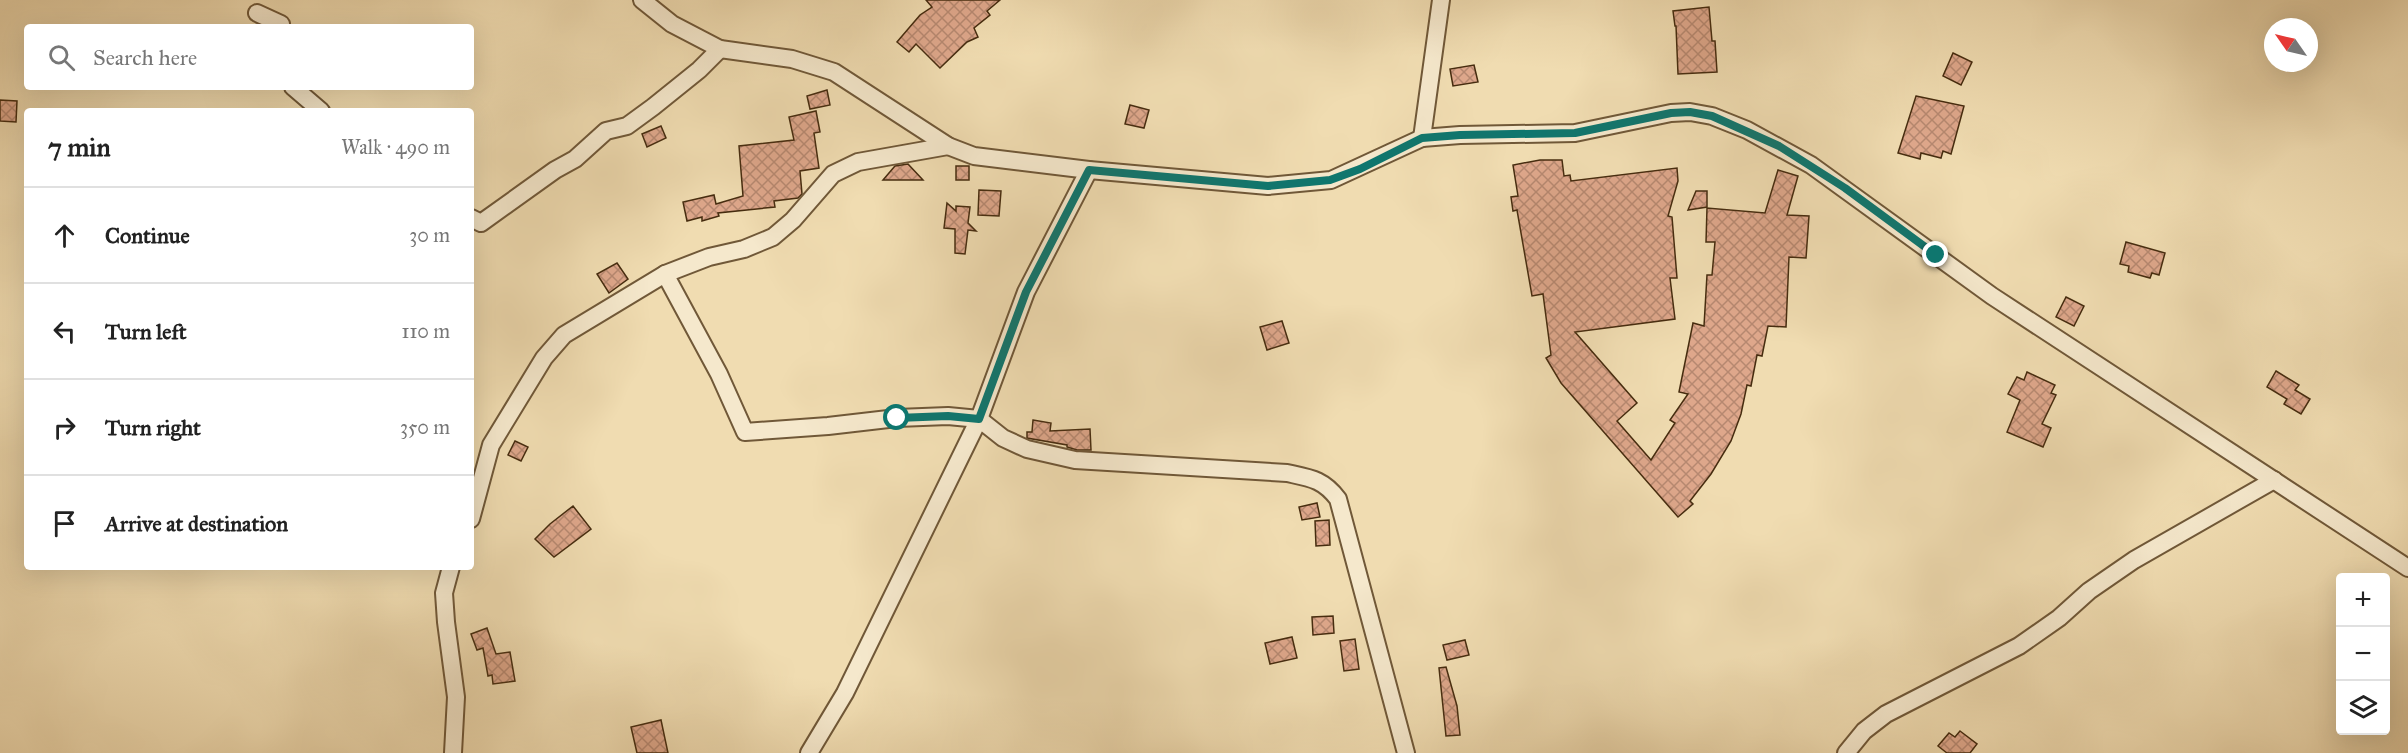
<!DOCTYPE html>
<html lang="en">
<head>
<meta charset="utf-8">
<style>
	body { margin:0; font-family:"IM FELL Great Primer",serif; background:#f2f2f2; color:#222 }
	.controls { position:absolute; right:18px; bottom:18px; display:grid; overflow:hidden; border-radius:6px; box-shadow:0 6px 24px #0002 }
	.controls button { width:54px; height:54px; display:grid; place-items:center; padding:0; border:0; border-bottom:2px solid #e0e0e0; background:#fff; color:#222; font:30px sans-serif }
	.compass { position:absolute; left:2264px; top:18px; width:54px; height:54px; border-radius:50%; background:#fff; box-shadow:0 6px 24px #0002; rotate:304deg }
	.stop { position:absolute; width:18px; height:18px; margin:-14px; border:4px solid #0f766e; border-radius:50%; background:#fff }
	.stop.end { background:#0f766e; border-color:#fff; box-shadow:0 2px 6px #0008 }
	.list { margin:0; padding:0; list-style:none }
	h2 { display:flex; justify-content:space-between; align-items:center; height:78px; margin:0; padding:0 24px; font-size:26px }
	h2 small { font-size:20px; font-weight:400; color:#767676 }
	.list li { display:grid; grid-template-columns:39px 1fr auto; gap:18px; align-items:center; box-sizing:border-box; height:96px; padding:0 24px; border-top:2px solid #e0e0e0 }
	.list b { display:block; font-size:22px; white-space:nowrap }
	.list em { font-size:20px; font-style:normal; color:#767676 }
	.icon { flex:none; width:33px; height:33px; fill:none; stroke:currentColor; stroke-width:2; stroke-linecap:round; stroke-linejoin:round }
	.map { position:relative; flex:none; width:2408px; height:753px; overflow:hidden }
	.search { position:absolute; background:#fff; box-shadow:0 6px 24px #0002; left:24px; top:24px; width:450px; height:66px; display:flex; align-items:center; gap:15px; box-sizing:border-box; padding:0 21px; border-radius:6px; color:#767676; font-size:22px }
	.panel { position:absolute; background:#fff; box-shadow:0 6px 24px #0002; left:24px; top:108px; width:450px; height:462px; border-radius:6px }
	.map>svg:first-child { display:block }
	.building { fill:url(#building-cross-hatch); stroke:#462c0f; stroke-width:1.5 }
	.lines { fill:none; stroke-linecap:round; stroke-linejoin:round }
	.minor-casing { stroke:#705838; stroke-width:20 }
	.minor { stroke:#f5e8cc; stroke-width:16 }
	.route { stroke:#0f766e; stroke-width:8 }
</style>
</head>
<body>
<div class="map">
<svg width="2408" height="753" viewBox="0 0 2408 753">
	<defs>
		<pattern id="building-cross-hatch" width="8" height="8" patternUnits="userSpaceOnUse" patternTransform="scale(1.5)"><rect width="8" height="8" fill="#dea78b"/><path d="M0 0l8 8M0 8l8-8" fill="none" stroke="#b68870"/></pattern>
	</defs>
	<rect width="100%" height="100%" fill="#f0dcb1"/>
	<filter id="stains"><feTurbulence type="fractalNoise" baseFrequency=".00333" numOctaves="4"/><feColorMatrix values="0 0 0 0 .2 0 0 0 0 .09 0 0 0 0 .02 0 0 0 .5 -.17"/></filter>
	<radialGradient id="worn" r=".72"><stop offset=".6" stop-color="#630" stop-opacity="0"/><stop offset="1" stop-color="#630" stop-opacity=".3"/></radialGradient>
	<!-- building -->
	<g class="building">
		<path d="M926 0H1000L987 11 990 15 974 28 978 37 967 42 940 68 916 44 909 52 897 42 920 15 932 7Z"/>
		<path d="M1709 7 1712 41H1715L1717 72 1678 74 1676 26H1675L1673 11Z"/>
		<path d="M1953 53 1972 62 1961 85 1943 76Z"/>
		<path d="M1474 65 1478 82 1453 86 1450 69Z"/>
		<path d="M827 90 830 105 810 109 807 96Z"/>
		<path d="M1916 96 1964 106 1951 154 1943 151 1941 158 1921 153 1920 159 1898 153Z"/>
		<path d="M0 100 17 101 16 122 0 121Z"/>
		<path d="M1130 105 1149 110 1144 128 1125 124Z"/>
		<path d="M816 111 820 132 814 133 819 168 800 171 802 194 798 198 774 201 775 207 718 213 719 216 702 221V217L687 221 683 202 714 195 716 204 743 196 739 146 794 140 789 117Z"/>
		<path d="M661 126 666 138 647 147 642 134Z"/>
		<path d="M1540 160H1562L1564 176 1570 175 1571 181 1677 168 1678 181 1668 216 1672 217 1677 278H1670L1675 319 1575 332 1637 403 1617 421 1651 460 1675 423 1670 420 1688 394 1679 392 1693 323 1704 326 1707 275H1712L1715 242H1706L1707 208 1765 213 1778 170 1798 176 1787 215 1809 216 1806 258 1789 257 1786 327 1768 326 1762 356 1757 355 1751 386 1747 385 1741 414 1731 441 1711 474 1690 501 1693 504 1678 517 1561 383 1546 358 1551 355 1543 294 1532 296 1517 210 1513 211 1511 197 1518 196 1513 165Z"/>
		<path d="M908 164 923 180H883L895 166Z"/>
		<rect x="956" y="166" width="13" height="14"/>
		<path d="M979 190 1001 191 999 216 978 215Z"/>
		<path d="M1696 191H1707V207L1688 210Z"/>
		<path d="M947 203 956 211V206L970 207 968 223 976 231 968 230 965 254 955 253V229L944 228Z"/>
		<path d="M2126 242 2165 253 2159 275 2152 273 2150 278 2128 272 2129 266 2120 264Z"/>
		<path d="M617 263 628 279 609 293 597 274Z"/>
		<path d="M2066 297 2084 306 2074 326 2056 317Z"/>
		<path d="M1282 321 1289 343 1267 350 1260 327Z"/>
		<path d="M2276 371 2299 385 2295 390 2310 399 2301 414 2284 404 2287 399 2267 387Z"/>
		<path d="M2027 372 2055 385 2051 393 2056 395 2042 424 2051 428 2043 447 2007 432 2020 400 2008 394 2017 377 2024 380Z"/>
		<path d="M1033 420 1051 423 1050 431 1090 429 1091 450H1077L1067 447V445L1027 438V432H1032Z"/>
		<path d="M515 441 528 447 521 461 508 455Z"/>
		<path d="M1317 503 1320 517 1302 520 1299 507Z"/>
		<path d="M573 506 591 529 554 557 535 539 550 524Z"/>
		<path d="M1329 520 1330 545 1316 546 1315 521Z"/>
		<path d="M1333 616 1334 633 1313 635 1312 617Z"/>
		<path d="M487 628 496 654 510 652 515 681 493 684 492 675 488 676 483 648 477 650 471 634Z"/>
		<path d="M1292 637 1297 658 1270 664 1265 643Z"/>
		<path d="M1355 639 1359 669 1344 671 1340 641Z"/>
		<path d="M1465 640 1469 655 1447 660 1443 645Z"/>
		<path d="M1446 667 1457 706 1460 735 1446 736 1439 668Z"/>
		<path d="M661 720 668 753H637L631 727Z"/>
		<path d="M1960 731 1977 744 1970 753H1947L1938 746 1949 733 1955 737Z"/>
	</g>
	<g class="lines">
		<!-- minor casing -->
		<g class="minor-casing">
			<g id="minor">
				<path d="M642 0 672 24 720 49 792 59 834 72 948 146 974 156 1089 170 1268 186 1331 180 1422 138 1460 135 1575 133 1671 113 1690 112 1712 116 1747 130 1811 165 1992 296 2408 568"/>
				<path d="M257 13 281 24 279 27"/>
				<path d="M293 87 321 111"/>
				<path d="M1422 138 1441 0"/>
				<path d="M471 218 481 223 555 170 575 159 606 131 627 126 653 107 699 70 720 49"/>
				<path d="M665 274 719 374 745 432 828 426 897 418 948 416 979 419 1003 438 1027 449 1075 460 1287 473C1310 478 1323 479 1338 499L1406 753"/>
				<path d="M471 519 491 445 544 358 564 335 665 274 709 257 744 249 773 237 793 220 833 174 858 162 948 146"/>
				<path d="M451 567 444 593 446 622 456 697 453 753"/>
				<path d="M809 753 845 693 979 419 1026 292 1089 170"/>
				<path d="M1846 753 1864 731 1886 714 2019 646 2059 618 2089 591 2134 560 2274 480"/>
			</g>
		</g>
		<!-- minor -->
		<use href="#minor" class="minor"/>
	</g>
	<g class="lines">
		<!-- route -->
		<path class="route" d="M897 418 948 416 979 419 1026 292 1089 170 1268 186 1330 180 1360 169 1422 138 1460 135 1575 133 1671 113 1690 112 1712 116 1779 146 1845 188 1936 255"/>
	</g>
	<rect width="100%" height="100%" filter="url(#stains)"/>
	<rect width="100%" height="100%" fill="url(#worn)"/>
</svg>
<div class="controls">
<button>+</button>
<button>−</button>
<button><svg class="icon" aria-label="layers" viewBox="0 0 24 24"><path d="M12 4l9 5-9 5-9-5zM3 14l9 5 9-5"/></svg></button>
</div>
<svg class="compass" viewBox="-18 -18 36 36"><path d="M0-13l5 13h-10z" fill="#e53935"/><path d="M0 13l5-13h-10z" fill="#767676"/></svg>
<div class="stop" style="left:897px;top:418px"></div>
<div class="stop end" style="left:1936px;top:255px"></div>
<div class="search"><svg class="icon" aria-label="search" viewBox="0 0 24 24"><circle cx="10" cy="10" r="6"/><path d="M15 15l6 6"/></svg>Search here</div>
<section class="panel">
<h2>7 min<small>Walk · 490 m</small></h2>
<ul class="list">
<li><svg class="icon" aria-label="ahead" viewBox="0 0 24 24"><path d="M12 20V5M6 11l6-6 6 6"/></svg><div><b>Continue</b></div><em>30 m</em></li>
<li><svg class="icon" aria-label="left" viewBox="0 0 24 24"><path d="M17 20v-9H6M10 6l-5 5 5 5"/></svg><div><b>Turn left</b></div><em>110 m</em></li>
<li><svg class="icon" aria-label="right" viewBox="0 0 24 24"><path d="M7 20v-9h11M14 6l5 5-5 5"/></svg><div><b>Turn right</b></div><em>350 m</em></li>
<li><svg class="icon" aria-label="arrive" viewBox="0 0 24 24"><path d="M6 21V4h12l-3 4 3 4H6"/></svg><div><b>Arrive at destination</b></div></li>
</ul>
</section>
</div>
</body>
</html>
